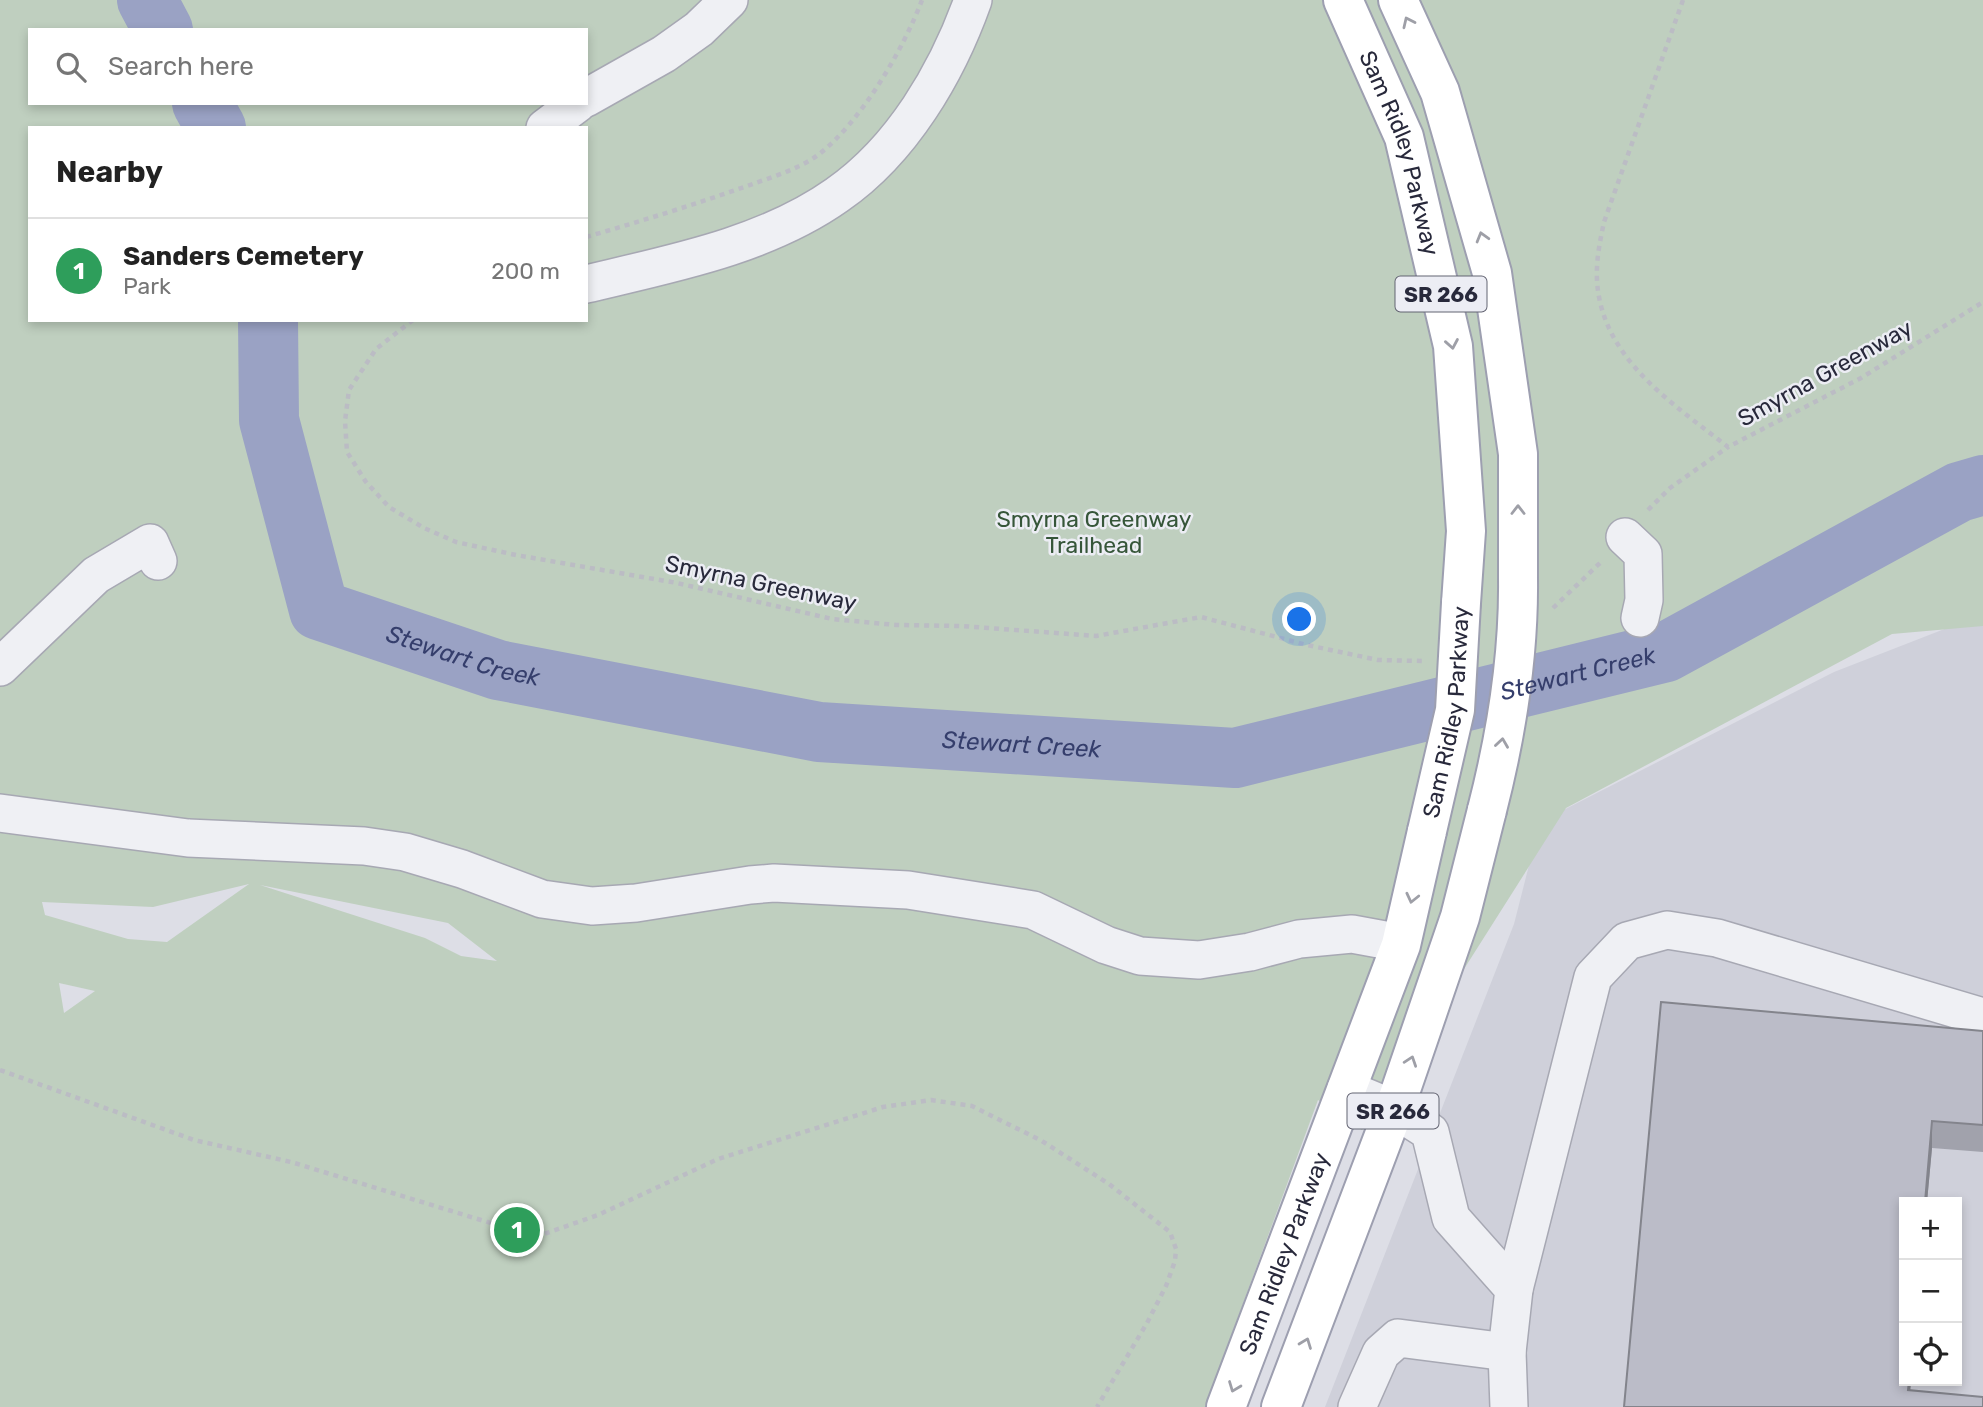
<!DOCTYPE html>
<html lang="en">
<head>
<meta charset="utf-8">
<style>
	body { margin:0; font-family:Rubik,sans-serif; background:#f6f6f6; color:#222 }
	.controls { position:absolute; right:21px; bottom:21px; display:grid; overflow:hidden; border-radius:0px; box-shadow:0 4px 10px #0003 }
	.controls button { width:63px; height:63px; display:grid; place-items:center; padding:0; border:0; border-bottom:2px solid #e0e0e0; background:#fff; color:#222; font:35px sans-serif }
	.you { position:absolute; left:1300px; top:620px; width:24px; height:24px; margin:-18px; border:5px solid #fff; border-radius:50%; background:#1a73e8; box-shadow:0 0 0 10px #1a73e833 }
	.badge { display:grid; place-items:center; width:46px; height:46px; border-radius:50%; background:#c35a49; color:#fff; font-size:23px; font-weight:700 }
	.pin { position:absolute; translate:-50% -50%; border:4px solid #fff; box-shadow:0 2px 7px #0006 }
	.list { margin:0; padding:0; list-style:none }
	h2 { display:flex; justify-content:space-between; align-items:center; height:91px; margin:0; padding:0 28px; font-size:30px }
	h2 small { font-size:23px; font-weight:400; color:#767676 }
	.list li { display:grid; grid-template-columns:46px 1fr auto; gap:21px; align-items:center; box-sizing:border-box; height:105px; padding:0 28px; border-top:2px solid #e0e0e0 }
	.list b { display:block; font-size:26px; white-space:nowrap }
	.list p { margin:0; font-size:23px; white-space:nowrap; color:#767676 }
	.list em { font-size:23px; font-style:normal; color:#767676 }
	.icon { flex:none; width:38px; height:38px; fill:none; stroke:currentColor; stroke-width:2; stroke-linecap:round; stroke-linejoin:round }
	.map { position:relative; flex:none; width:1983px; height:1407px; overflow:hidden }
	.search { position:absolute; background:#fff; box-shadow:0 4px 10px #0003; left:28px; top:28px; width:560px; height:77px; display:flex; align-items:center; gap:18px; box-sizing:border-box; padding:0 24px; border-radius:0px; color:#767676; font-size:26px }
	.panel { position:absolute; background:#fff; box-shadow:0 4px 10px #0003; left:28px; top:126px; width:560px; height:196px; border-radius:0px }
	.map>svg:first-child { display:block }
	.built { fill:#cfd0da; fill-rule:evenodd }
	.green { fill:#bfcfbf; fill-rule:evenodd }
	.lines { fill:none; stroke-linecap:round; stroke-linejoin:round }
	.river { stroke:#9aa2c4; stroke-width:60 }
	.minor-casing { stroke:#a7a8b3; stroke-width:40 }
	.major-casing { stroke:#9d9fb0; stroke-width:42 }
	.path { stroke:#bbbcc4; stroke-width:4.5; stroke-dasharray:5 5; stroke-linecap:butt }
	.minor { stroke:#eff0f4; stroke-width:37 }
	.major { stroke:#fff; stroke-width:38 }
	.major-bridge-casing { stroke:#9d9fb0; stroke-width:42; stroke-linecap:butt }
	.major-bridge { stroke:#fff; stroke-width:38 }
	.wall { fill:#a1a2ac }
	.shaded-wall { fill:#83848c }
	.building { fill:#bbbcc8; stroke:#83848c; stroke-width:2 }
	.oneway { stroke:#9e9fa7 }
	.labels { text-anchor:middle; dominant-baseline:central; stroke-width:5; stroke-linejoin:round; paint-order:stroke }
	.shield { fill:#ecedf4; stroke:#636472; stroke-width:2 }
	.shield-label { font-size:21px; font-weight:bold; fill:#28293b }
	.street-label { font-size:23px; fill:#28293b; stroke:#ecedf4 }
	.park-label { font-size:23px; fill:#365639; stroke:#ecedf4 }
	.water-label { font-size:24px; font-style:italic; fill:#353e6c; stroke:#ecedf4 }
</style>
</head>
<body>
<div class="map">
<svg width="1983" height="1407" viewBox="0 0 1983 1407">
	<rect width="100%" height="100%" fill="#dddee6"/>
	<!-- built -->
	<path class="built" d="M1983 614V1407H1325L1514 924 1540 822 1834 672ZM1904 1202H1957V1381H1904Z"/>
	<!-- green -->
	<path class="green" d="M0 0H1983V626L1892 634 1566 808 1362 1130 1318 1100 1205 1407H0ZM30 30H586V103H30ZM30 128H586V320H30ZM249 884 167 942 128 939 45 915 42 902 153 907ZM260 885 448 923 497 961 461 956 425 938ZM59 983 95 991 64 1013Z"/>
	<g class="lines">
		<!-- river -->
		<g class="river">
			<path d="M147 0 163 30"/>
			<path d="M202 103 216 128"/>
			<path id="s1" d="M268 320 269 420 319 610 498 670 819 732 1235 758 1666 652 1959 492 1983 485"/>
		</g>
		<!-- minor casing -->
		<g class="minor-casing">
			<g id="minor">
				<path d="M586 98 664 54 699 29 729 0"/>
				<path d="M545 128 578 103"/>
				<path d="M586 284C670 264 765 246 837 195 902 150 947 73 973 0"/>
				<path d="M1625 537 1643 554 1644 600 1640 618"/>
				<path d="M0 667 96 575 150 543 158 561"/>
				<path d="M0 813 188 838 364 846 405 852 462 869 542 899 592 906 636 903 750 885 774 883 908 890 1033 910 1106 945 1140 956 1199 960 1250 952 1299 939 1352 934 1401 943"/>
				<path d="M1346 1089 1394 1109 1430 1132 1451 1218 1514 1289 1507 1352 1509 1407"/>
				<path d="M1514 1289 1593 977 1627 941 1667 930 1717 938 1983 1017"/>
				<path d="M1357 1407 1381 1353 1398 1338 1507 1352"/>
			</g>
		</g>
		<!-- major casing -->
		<g class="major-casing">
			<g id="major">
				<path id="s2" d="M1343 0 1404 137 1453 346 1466 531 1461 603"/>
				<path d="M1398 0 1440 92 1492 273 1518 454V578"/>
				<path id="s3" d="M1226 1407 1401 945 1427 831"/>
				<path d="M1281 1407 1396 1104 1460 917 1487 810"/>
			</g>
		</g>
		<!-- path -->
		<g class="path">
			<path d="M1683 0 1604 222C1600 241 1596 260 1597 280 1601 358 1672 403 1728 447L1861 378 1983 302"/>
			<path d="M586 237C642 221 696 204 750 185 772 177 799 169 818 155 861 122 903 50 922 0"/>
			<path d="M413 320 376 349 349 390 345 421 347 452 366 482 389 507 424 528 456 542 516 555 677 583 832 619 896 625 962 626 1096 636 1201 617 1307 645 1378 660 1424 661"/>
			<path d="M1648 510 1670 488 1728 447"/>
			<path d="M1553 608 1602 561"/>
			<path d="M0 1070 194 1140 291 1162 507 1228 544 1234 598 1215 718 1159 883 1107 931 1100 972 1106 1042 1141 1109 1184 1170 1232 1176 1249 1175 1261 1166 1286 1147 1323 1097 1407"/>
		</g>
		<!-- minor -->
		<use href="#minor" class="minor"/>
		<!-- major -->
		<use href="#major" class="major"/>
		<!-- major-bridge casing -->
		<g class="major-bridge-casing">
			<g id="major-bridge">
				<path d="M1487 810C1506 736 1519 654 1518 578"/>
				<path id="s4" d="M1427 831 1455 710 1461 603"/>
			</g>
		</g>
		<!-- major-bridge -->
		<use href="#major-bridge" class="major-bridge"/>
	</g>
	<!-- wall -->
	<path class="wall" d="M1983 1031V1152L1932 1148 1927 1202H1904V1381H1911L1910 1390 1624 1407Z"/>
	<!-- shaded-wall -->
	<g class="shaded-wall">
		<path d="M1932 1121V1148L1927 1202H1925Z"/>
		<path d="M1909 1381H1911L1909 1407 1908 1390Z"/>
	</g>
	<!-- building -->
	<path class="building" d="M1661 1002 1983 1031V1125L1932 1121 1925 1202H1904V1381H1909L1908 1390 1983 1397V1407H1624Z"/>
	<!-- one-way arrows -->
	<defs><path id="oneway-chevron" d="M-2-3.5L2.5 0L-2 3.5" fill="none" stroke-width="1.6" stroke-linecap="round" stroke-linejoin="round" transform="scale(1.75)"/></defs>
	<g class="oneway">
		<use href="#oneway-chevron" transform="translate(1408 22) rotate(-115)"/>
		<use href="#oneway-chevron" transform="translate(1482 237) rotate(-106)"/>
		<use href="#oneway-chevron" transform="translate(1452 344) rotate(80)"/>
		<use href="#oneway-chevron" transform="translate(1518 510) rotate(-90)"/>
		<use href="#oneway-chevron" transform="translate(1502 743) rotate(-82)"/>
		<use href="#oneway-chevron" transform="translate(1412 898) rotate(103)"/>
		<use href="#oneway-chevron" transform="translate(1411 1061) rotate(-71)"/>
		<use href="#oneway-chevron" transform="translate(1306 1343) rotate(-69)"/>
		<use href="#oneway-chevron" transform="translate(1234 1387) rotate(111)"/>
	</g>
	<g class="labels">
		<!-- shield labels -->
		<g class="shield">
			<rect x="1395.5" y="276.5" width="91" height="35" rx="5"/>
			<rect x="1347.5" y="1093.5" width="91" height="35" rx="5"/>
		</g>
		<g class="shield-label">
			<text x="1441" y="294">SR 266</text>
			<text x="1393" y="1111">SR 266</text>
		</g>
		<!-- street labels -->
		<g class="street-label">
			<text stroke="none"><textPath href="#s2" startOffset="164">Sam Ridley Parkway</textPath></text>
			<text transform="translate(1825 373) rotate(-29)">Smyrna Greenway</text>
			<text transform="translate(761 583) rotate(12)">Smyrna Greenway</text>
			<text stroke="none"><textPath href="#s4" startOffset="121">Sam Ridley Parkway</textPath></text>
			<text stroke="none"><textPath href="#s3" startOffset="164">Sam Ridley Parkway</textPath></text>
		</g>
		<!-- park labels -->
		<g class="park-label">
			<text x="1094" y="519">Smyrna Greenway<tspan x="1094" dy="26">Trailhead</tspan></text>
		</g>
		<!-- water labels -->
		<g class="water-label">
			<text stroke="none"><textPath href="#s1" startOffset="448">Stewart Creek</textPath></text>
			<text stroke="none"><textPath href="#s1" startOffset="1582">Stewart Creek</textPath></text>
			<text stroke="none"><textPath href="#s1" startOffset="1015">Stewart Creek</textPath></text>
		</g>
	</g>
</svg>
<div class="controls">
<button>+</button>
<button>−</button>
<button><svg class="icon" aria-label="locate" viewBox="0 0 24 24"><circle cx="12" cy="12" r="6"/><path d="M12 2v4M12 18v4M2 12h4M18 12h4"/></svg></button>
</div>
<div class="you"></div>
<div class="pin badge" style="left:517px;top:1230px;background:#2e9e5b">1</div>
<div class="search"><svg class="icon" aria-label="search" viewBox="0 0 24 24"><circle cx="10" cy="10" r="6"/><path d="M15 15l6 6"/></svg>Search here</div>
<section class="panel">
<h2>Nearby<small></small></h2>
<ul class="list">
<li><span class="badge" style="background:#2e9e5b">1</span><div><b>Sanders Cemetery</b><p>Park</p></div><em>200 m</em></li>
</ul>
</section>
</div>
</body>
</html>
